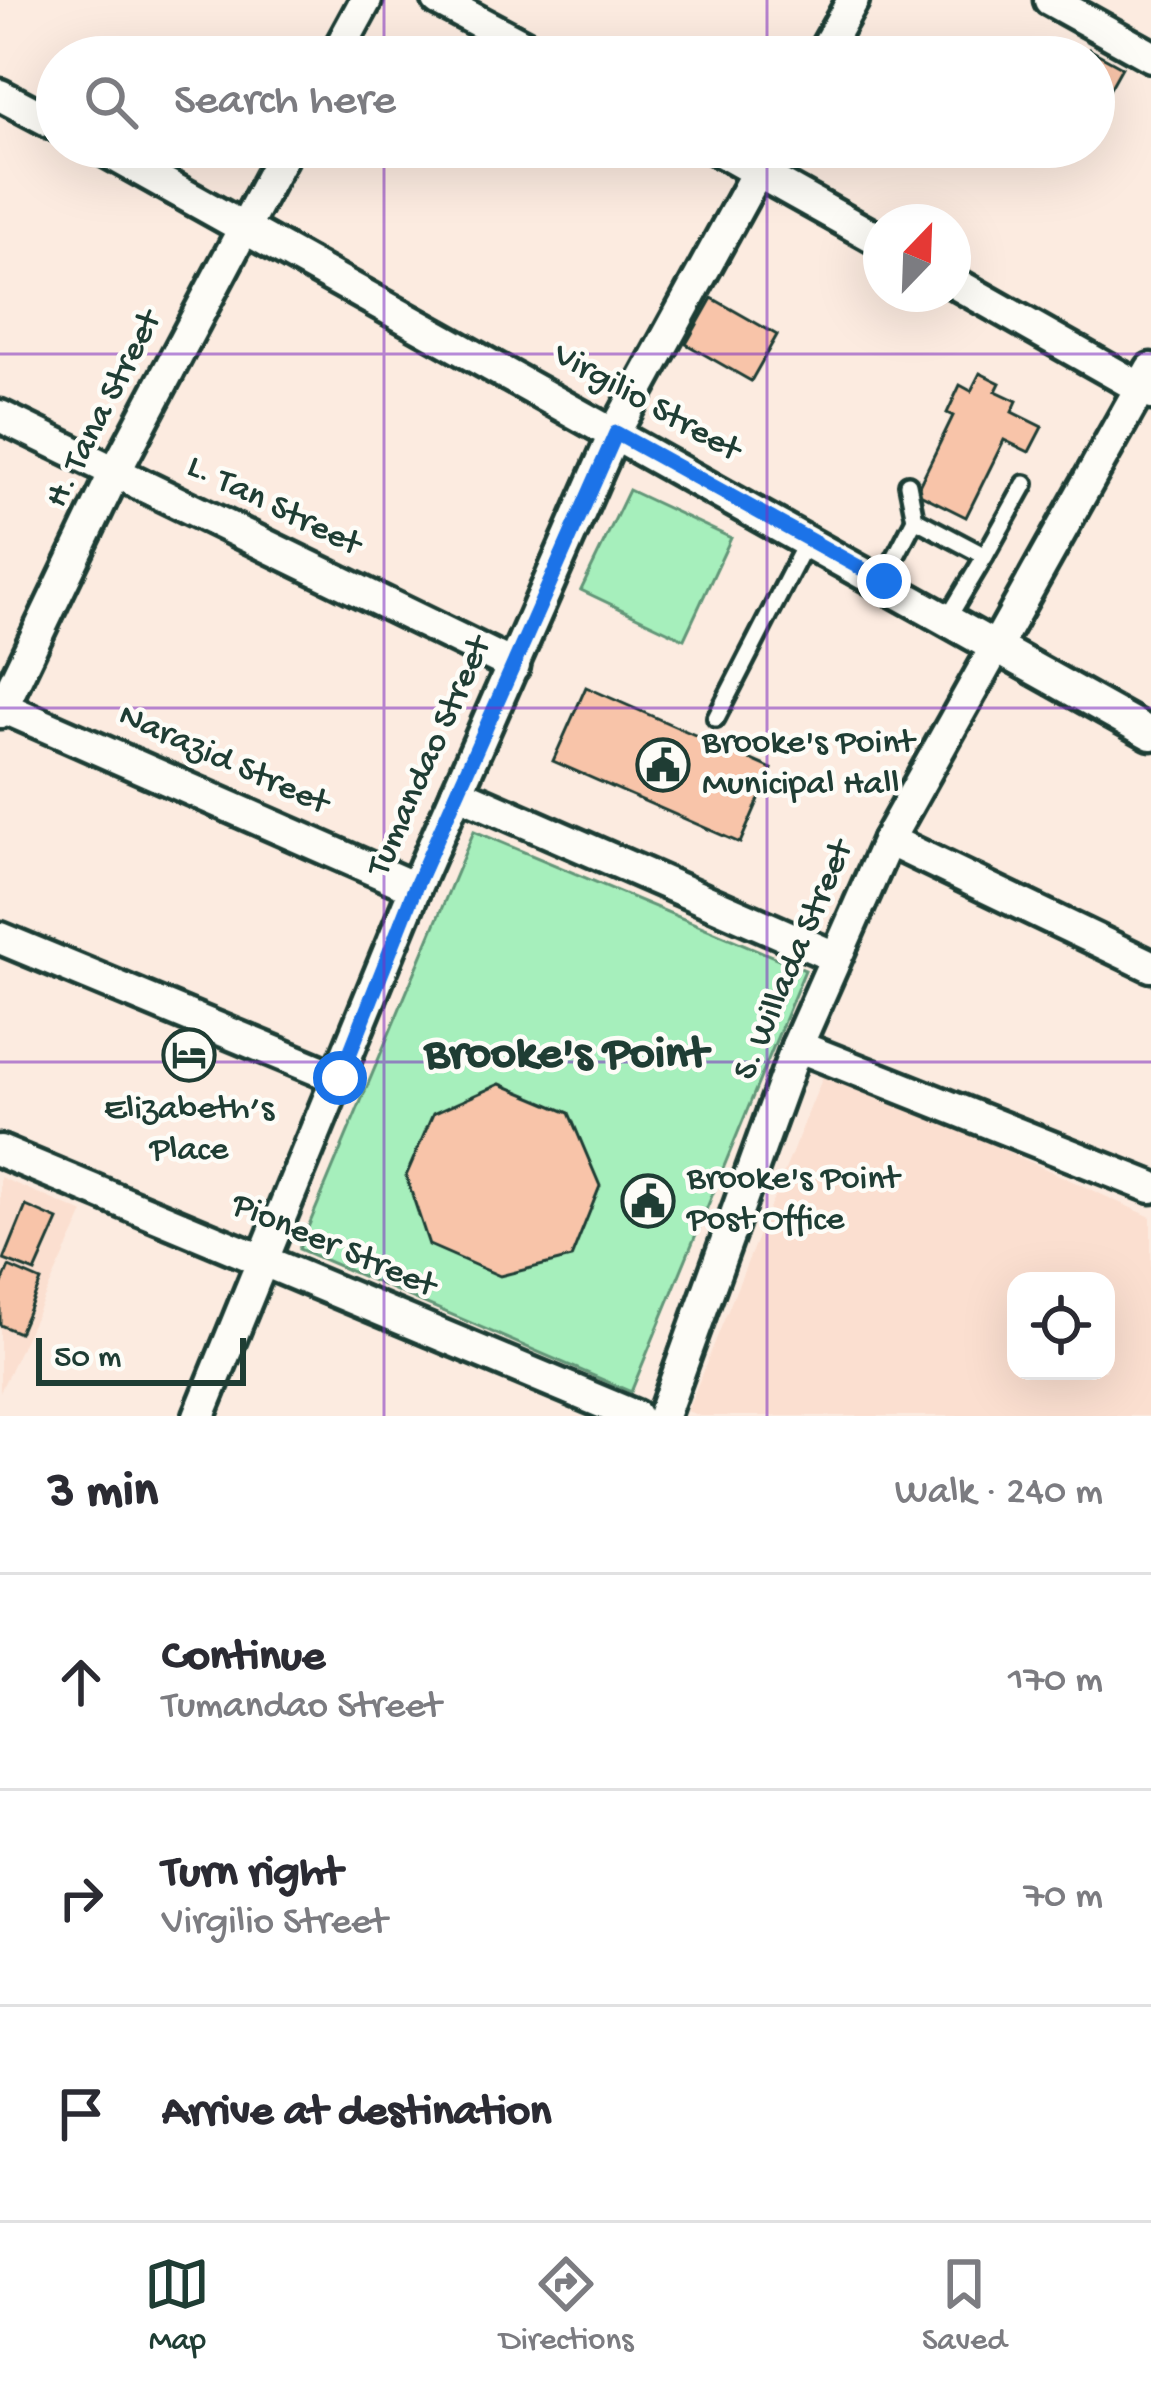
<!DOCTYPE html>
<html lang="en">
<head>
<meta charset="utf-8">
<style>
	body { margin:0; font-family:"Gochi Hand",sans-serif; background:#f7f7f7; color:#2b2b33 }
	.controls { position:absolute; right:36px; bottom:36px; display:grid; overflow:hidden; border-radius:24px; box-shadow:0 12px 48px #0002 }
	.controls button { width:108px; height:108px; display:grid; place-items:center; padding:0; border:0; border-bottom:3px solid #e1e1e2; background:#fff; color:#2b2b33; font:60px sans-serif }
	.compass { position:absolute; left:863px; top:204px; width:108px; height:108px; border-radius:50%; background:#fff; box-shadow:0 12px 48px #0002; rotate:23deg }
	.scale { position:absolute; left:36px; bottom:30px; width:210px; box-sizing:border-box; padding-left:12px; border:6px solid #1f3d34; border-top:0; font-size:33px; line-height:42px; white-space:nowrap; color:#1f3d34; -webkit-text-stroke:9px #fdfcf7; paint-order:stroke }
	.stop { position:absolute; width:36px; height:36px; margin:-27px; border:9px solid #1a73e8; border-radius:50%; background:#fff }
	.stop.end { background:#1a73e8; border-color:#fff; box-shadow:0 3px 12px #0008 }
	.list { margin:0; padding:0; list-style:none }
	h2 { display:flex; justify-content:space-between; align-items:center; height:156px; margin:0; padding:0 48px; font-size:51px }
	h2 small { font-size:39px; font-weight:400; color:#7c7c81 }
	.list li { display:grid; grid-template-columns:78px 1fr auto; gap:36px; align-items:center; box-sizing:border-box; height:216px; padding:0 48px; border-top:3px solid #e1e1e2 }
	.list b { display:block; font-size:45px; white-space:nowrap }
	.list p { margin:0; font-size:39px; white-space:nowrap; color:#7c7c81 }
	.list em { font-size:39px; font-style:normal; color:#7c7c81 }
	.icon { flex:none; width:66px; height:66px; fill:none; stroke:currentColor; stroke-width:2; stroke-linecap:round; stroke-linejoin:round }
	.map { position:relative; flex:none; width:1151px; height:1416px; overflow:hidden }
	.search { position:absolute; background:#fff; box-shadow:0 12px 48px #0002; left:36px; right:36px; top:36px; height:132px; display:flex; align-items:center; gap:30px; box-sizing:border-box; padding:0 42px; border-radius:66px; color:#7c7c81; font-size:45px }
	.sheet { height:804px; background:#fff }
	nav { display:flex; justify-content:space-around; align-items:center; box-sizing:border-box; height:168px; border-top:3px solid #e1e1e2; background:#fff; font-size:33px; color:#7c7c81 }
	nav a { display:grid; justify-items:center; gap:6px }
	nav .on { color:#1f3d34 }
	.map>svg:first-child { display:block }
	.built { fill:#fbdfd0; fill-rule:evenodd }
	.green { fill:#a6efbc; stroke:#629678; stroke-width:3 }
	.building { fill:#f8c4a9; stroke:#1f3d34; stroke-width:3 }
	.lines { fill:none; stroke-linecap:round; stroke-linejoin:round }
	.service-casing { stroke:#1f3d34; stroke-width:24 }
	.minor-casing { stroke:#1f3d34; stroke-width:39 }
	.service { stroke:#fdfcf7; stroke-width:15 }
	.minor { stroke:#fdfcf7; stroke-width:30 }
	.route { stroke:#1a73e8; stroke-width:15 }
	.grid { fill:none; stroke:#7b2cbf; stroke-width:3; stroke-opacity:0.55 }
	.labels { text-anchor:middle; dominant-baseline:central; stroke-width:9; stroke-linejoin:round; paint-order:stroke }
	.street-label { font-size:36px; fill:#1f3d34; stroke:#fdfcf7 }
	.poi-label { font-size:36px; fill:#1f3d34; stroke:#fdfcf7; text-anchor:start }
	.district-label { font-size:48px; font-weight:bold; fill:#1f3d34; stroke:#fdfcf7 }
</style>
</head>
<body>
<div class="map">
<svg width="1151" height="1416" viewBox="0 0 1151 1416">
	<rect width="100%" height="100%" fill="#fcebe0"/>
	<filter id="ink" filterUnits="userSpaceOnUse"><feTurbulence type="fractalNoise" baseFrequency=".00833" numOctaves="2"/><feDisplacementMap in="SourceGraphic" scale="24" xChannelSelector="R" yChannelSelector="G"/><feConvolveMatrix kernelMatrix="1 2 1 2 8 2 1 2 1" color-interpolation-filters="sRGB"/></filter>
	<g filter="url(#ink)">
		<!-- built -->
		<g class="built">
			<path d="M826 1069 1151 1217V1416H700L687 1411ZM1016 1281H1106V1371H1016Z"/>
			<path d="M0 1177 84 1213 0 1392Z"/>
		</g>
		<!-- green -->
		<g class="green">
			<path d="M629 490 731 538 684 639 581 590Z"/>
			<path d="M474 831 805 970 631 1392 299 1249Z"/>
		</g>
		<!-- building -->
		<g class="building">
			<path d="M1089 49 1122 67 1107 94 1094 87V57H1085Z"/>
			<path d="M712 298 777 335 751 381 686 344Z"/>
			<path d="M980 373 1000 383 996 391 1017 401 1012 412 1042 427 1029 452 1004 440 966 517 916 492 953 416 947 413 960 385 971 391Z"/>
			<path d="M586 687 772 769 740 843 553 761Z"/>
			<path d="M500 1084 569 1113 600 1186 571 1258 500 1276 429 1245 406 1176 433 1114Z"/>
			<path d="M26 1206 58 1220 35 1272 4 1260Z"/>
			<path d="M9 1267 41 1281 19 1333 0 1325V1288Z"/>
		</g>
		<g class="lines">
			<!-- service casing -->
			<g class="service-casing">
				<g id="service">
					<path d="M908 484 915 519"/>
					<path d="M883 581 915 519 985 556 1025 484"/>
					<path d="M948 618 985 556"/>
					<path d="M716 718 808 539"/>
				</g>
			</g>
			<!-- minor casing -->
			<g class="minor-casing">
				<g id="minor">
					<path d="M438 0 545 57"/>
					<path d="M1050 0 1151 56"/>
					<path d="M335 57 366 0"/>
					<path d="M821 57 853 0"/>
					<path d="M0 95 57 125"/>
					<path d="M99 147 1151 734"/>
					<path d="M713 147 881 241"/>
					<path d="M953 282 1151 394"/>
					<path d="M0 416 514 666"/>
					<path d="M0 706 415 888"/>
					<path d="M0 712 114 474 287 147"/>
					<path d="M457 792 835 957"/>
					<path d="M888 840 1151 966"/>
					<path d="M0 938 340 1079"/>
					<path d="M797 1046 1151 1187"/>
					<path d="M0 1151 635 1416"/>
					<path d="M199 1416 415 888 615 432 771 147"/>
					<path d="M663 1416 797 1046 888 840 1151 369"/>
				</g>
			</g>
			<!-- service -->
			<use href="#service" class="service"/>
			<!-- minor -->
			<use href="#minor" class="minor"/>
		</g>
	</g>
	<g class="lines" filter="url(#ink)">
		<!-- route -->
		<path class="route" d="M340 1078 415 888 616 433 884 581"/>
	</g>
	<!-- grid -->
	<path class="grid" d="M384 0V57M767 0V57M384 147V1416M767 147V1416M0 354H1151M0 708H1151M0 1062H1151"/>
	<!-- icons -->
	<defs>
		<g id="civic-ring" transform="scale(2.7)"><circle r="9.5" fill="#fdfcf7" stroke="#1f3d34" stroke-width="1.5"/><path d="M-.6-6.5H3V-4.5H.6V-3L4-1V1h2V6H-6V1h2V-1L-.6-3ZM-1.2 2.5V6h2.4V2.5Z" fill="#1f3d34"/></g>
		<g id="hotel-ring" transform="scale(2.7)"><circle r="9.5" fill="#fdfcf7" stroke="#1f3d34" stroke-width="1.5"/><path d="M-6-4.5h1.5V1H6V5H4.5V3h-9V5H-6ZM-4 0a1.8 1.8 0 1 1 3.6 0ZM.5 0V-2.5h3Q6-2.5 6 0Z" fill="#1f3d34"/></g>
	</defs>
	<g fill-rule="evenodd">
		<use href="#civic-ring" x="663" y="765"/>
		<use href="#hotel-ring" x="189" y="1055"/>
		<use href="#civic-ring" x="648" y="1201"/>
	</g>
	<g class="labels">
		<!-- street labels -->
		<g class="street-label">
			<text transform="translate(646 404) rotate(29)">Virgilio Street</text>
			<text transform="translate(105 410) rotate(-63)">H. Tana Street</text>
			<text transform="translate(273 507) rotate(26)">L. Tan Street</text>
			<text transform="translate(431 757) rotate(-66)">Tumandao Street</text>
			<text transform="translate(223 761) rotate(24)">Narazid Street</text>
			<text transform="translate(795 961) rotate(-67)">S. Willada Street</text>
			<text transform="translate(333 1247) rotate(23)">Pioneer Street</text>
		</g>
		<!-- poi labels -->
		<g class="poi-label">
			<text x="702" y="744">Brooke's Point<tspan x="702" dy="41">Municipal Hall</tspan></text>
			<text x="189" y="1110" text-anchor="middle">Elizabeth’s<tspan x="189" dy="41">Place</tspan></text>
			<text x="687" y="1180">Brooke's Point<tspan x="687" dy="41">Post Office</tspan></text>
		</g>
		<!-- district labels -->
		<g class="district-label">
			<text x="566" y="1056">Brooke's Point</text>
		</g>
	</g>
</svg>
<div class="controls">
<button><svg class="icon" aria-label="locate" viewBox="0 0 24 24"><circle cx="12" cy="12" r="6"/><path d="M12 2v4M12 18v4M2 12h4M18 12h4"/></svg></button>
</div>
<svg class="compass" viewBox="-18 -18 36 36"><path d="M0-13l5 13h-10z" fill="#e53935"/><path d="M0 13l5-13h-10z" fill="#7c7c81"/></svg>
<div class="scale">50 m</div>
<div class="stop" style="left:340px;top:1078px"></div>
<div class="stop end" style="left:884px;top:581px"></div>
<div class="search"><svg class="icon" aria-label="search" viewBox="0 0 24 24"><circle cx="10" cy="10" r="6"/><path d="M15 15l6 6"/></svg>Search here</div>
</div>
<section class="sheet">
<h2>3 min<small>Walk · 240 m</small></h2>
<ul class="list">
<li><svg class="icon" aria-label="ahead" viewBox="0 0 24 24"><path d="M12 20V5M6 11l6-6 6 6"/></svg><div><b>Continue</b><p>Tumandao Street</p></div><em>170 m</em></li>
<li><svg class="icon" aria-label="right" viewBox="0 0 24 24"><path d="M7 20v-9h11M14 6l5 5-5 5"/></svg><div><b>Turn right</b><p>Virgilio Street</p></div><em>70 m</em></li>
<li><svg class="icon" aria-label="arrive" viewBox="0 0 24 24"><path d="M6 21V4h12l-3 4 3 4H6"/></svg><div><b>Arrive at destination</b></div></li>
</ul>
</section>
<nav>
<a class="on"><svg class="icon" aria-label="map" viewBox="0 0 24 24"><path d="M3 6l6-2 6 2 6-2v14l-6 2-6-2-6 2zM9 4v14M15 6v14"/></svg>Map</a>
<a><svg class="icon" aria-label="directions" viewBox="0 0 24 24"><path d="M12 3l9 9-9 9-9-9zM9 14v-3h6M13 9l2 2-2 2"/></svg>Directions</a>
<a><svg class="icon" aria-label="saved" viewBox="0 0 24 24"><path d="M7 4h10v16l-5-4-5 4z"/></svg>Saved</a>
</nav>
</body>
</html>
